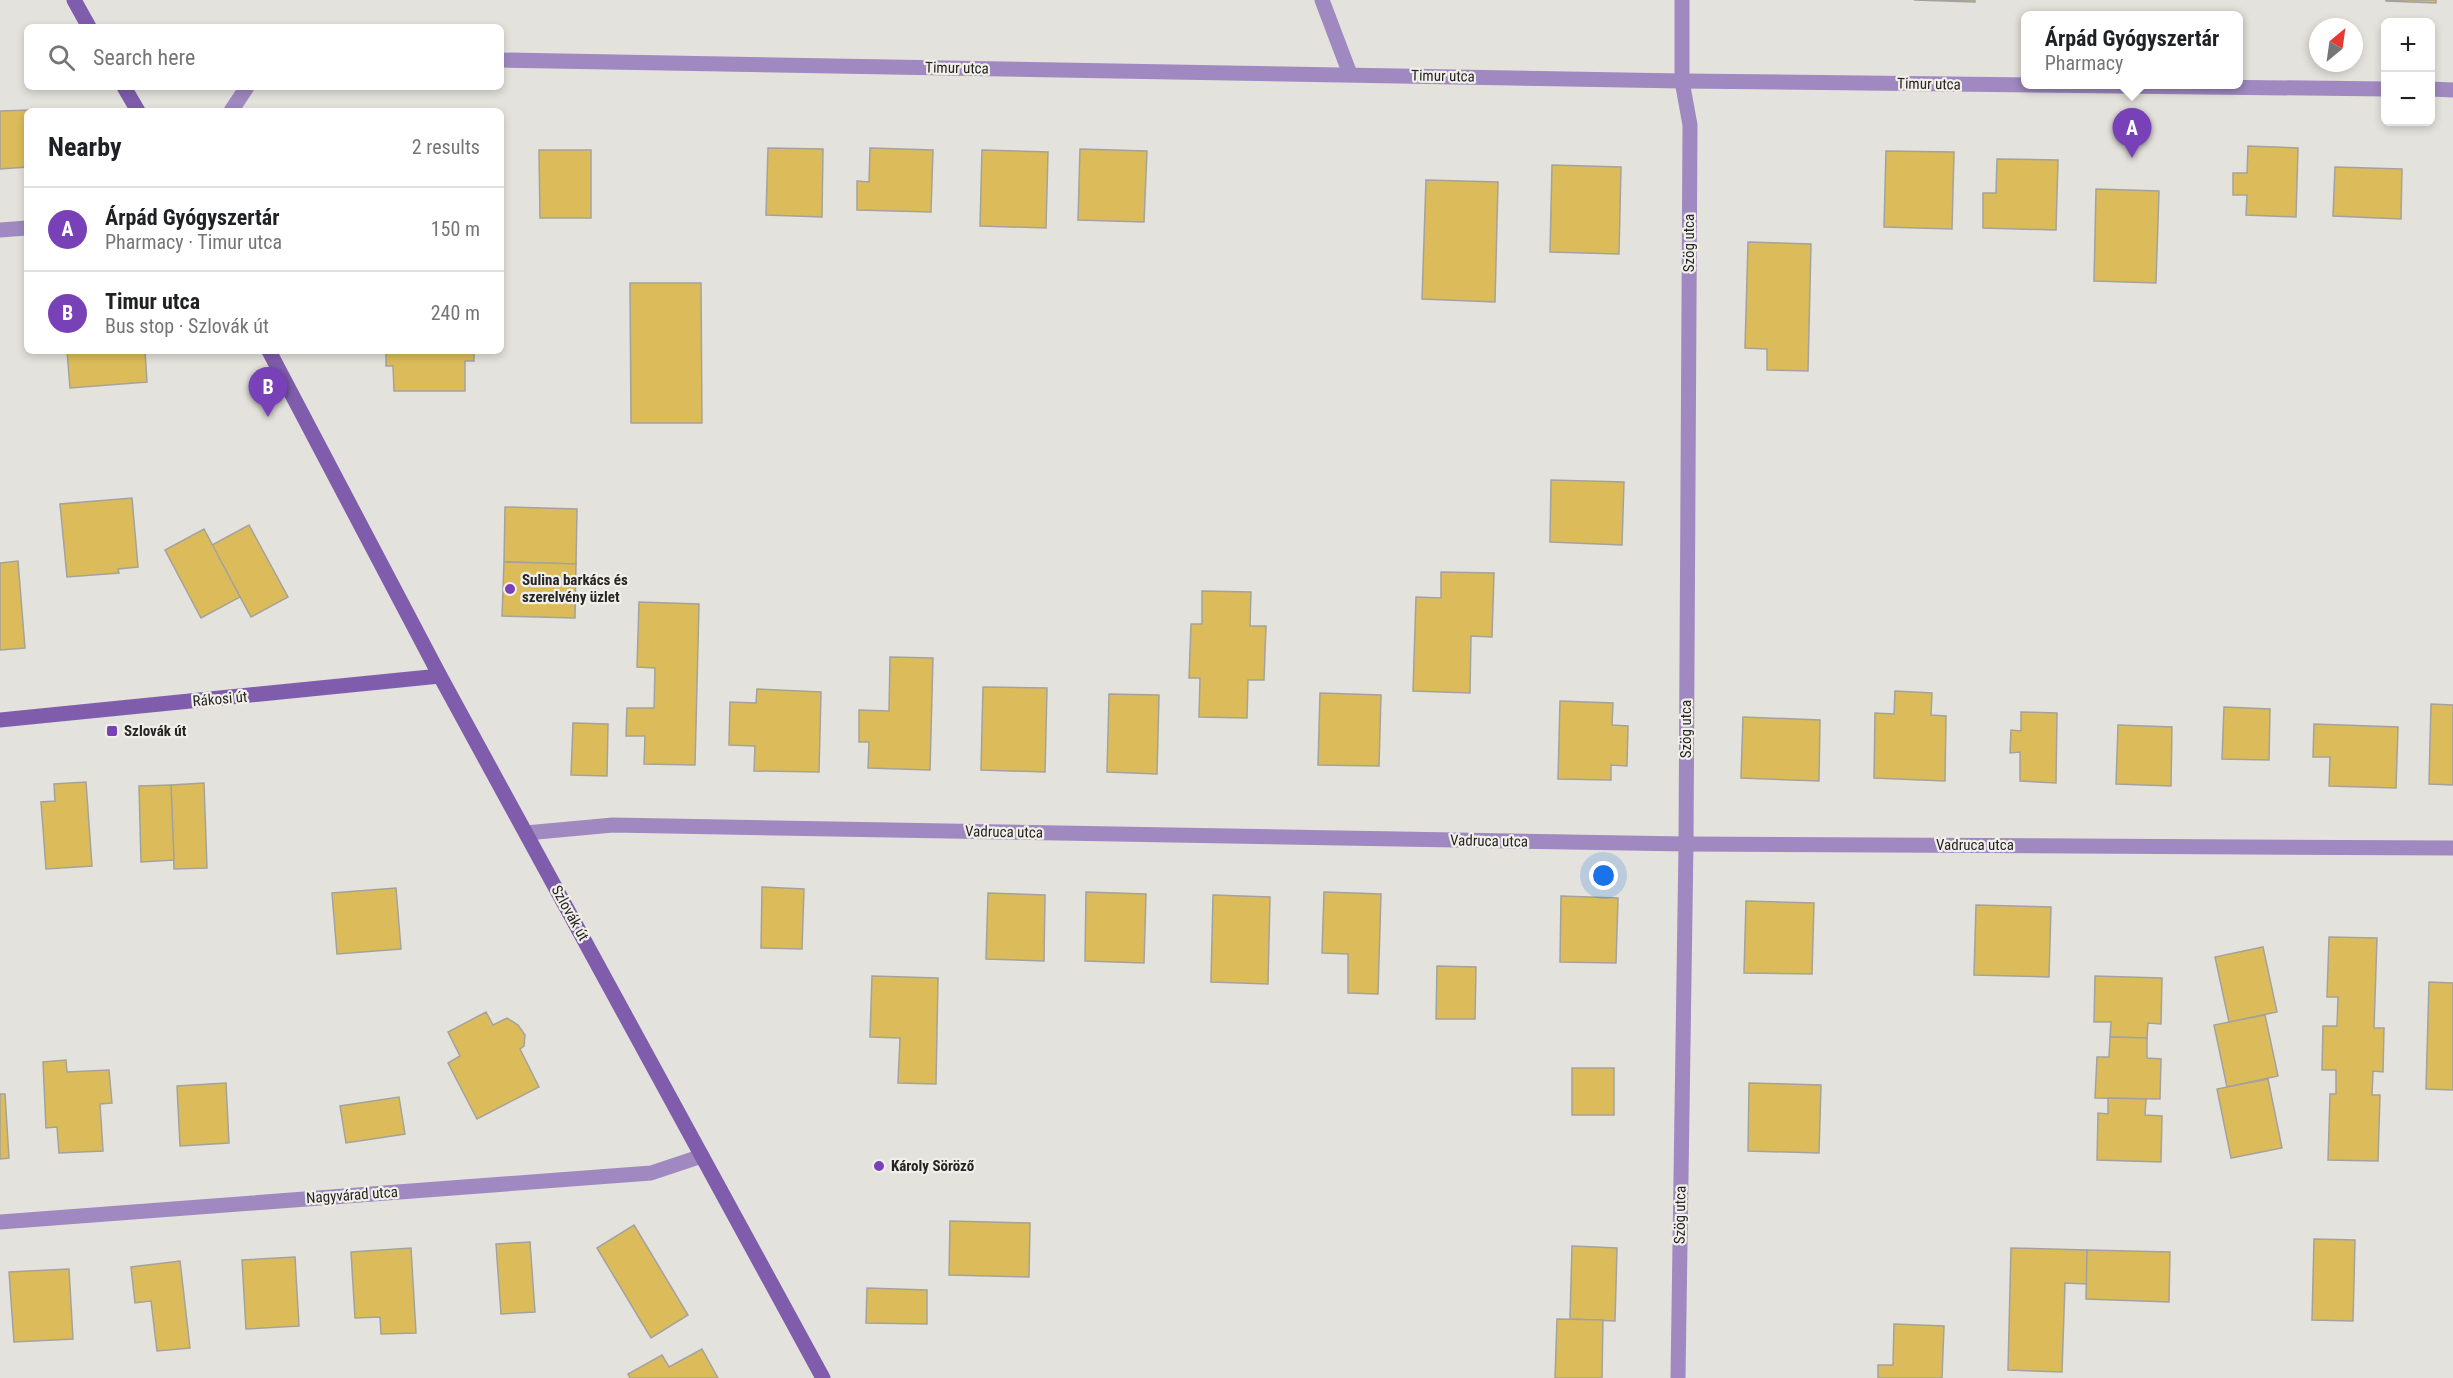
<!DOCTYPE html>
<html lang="en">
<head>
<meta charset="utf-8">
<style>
	body { margin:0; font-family:"Roboto Condensed",sans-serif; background:#f2f2f2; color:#202124 }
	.controls { position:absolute; right:18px; top:18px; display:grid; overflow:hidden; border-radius:9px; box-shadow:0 3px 9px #0003 }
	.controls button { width:54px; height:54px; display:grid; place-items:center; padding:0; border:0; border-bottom:2px solid #e0e0e0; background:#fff; color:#202124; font:30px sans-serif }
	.compass { position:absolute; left:2309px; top:18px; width:54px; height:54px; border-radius:50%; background:#fff; box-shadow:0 3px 9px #0003; rotate:29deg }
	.you { position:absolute; left:1604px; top:876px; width:21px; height:21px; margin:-15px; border:4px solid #fff; border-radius:50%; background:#1a73e8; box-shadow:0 0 0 9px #1a73e833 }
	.badge { display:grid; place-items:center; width:39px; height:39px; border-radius:50%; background:#7941b7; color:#fff; font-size:20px; font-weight:700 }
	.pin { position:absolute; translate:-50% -50px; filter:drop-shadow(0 2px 3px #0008) }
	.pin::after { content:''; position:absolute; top:32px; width:21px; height:18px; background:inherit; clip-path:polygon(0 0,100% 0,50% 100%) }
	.popup { position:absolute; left:2021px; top:11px; width:222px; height:78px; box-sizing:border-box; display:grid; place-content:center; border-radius:9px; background:#fff; filter:drop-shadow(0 2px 4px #0005); font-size:20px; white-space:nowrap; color:#757577 }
	.popup b { font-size:22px; color:#202124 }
	.popup::after { content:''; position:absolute; left:50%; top:100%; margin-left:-12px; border:12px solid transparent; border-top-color:#fff }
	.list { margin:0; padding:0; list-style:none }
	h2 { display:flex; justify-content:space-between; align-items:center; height:78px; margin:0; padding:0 24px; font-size:26px }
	h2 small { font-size:20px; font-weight:400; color:#757577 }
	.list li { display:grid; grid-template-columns:39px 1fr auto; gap:18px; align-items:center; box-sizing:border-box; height:84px; padding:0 24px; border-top:2px solid #e0e0e0 }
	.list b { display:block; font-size:22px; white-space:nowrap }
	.list p { margin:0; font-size:20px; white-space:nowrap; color:#757577 }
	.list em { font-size:20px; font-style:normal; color:#757577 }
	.icon { flex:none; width:33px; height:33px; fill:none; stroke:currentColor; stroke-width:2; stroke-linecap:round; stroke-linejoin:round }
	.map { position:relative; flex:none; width:2453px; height:1378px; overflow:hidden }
	.search { position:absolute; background:#fff; box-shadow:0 3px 9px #0003; left:24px; top:24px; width:480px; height:66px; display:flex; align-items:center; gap:15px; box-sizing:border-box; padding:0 21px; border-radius:9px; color:#757577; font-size:22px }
	.panel { position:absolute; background:#fff; box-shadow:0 3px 9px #0003; left:24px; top:108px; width:480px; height:246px; border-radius:9px }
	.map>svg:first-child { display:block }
	.building { fill:#dcbc5a; stroke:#a4a29d; stroke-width:1.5 }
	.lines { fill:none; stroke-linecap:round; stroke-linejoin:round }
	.minor { stroke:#9f89c0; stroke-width:15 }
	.tertiary { stroke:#9f89c0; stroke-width:15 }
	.secondary { stroke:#7f5dac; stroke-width:15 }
	.poi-dot { fill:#7941b7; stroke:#f1efea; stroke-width:2 }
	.labels { text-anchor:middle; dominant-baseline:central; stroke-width:4.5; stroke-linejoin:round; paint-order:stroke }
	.street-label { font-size:15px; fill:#262523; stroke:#f1efea }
	.poi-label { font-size:15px; font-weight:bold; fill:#262523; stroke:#f1efea; text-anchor:start }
</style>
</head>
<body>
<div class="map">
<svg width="2453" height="1378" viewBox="0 0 2453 1378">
	<rect width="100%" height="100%" fill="#e4e2dc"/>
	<!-- building -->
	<g class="building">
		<path d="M1914 0H1975V2Z"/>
		<path d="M2386 0H2436V3L2386 1Z"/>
		<path d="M32 110 27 111V167L0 169V111Z"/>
		<path d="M2248 146 2298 148 2296 217 2246 215 2247 195H2233V173H2247Z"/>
		<path d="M768 148 823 149 822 217 766 215Z"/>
		<path d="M870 148 933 150 931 212 857 210V181L869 182Z"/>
		<path d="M1080 149 1147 151 1144 222 1078 220Z"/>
		<path d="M539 150H591V218H540Z"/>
		<path d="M982 150 1048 152 1046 228 980 226Z"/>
		<path d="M1886 151 1954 152 1952 229 1884 227Z"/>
		<path d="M1997 159 2058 160 2056 230 1983 228V193H1996Z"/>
		<path d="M1552 165 1621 167 1619 254 1550 252Z"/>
		<path d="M2335 167 2402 169 2401 219 2333 216Z"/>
		<path d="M1426 180 1498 182 1495 302 1422 299Z"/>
		<path d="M2096 189 2159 191 2156 283 2094 281Z"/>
		<path d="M1748 242 1811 244 1808 371 1767 370V349L1745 348Z"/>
		<path d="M630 283H701L702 423H631Z"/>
		<path d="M67 351H145L147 382 70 388Z"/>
		<path d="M386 351H474V361H465V391H394L393 366H386Z"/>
		<path d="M1551 480 1624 482 1622 545 1550 542Z"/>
		<path d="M132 498 138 567 118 569 119 573 67 577 60 504Z"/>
		<path d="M505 507 577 509 576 564 504 562Z"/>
		<path d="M249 525 288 597 251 617 212 545Z"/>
		<path d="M204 529 240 597 201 618 165 550Z"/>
		<path d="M18 561 25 648 0 650V563Z"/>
		<path d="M504 562 576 564 575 618 502 616Z"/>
		<path d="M1441 572 1494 573 1492 637 1471 636 1470 693 1413 691 1416 597 1441 598Z"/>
		<path d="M1202 591 1251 592 1250 626H1266L1264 680H1248L1247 718 1199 717 1200 678H1189L1191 624H1202Z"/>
		<path d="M639 602 699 604 695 765 644 764 645 736H626L627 708H654L655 668 637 667Z"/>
		<path d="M890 657 933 658 930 770 868 768 869 742H859V710L889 711Z"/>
		<path d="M983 687 1047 688 1045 772 981 770Z"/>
		<path d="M757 689 821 692 819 772 754 771 755 746 729 745 730 702 756 703Z"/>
		<path d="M1895 691 1932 693 1931 715 1946 716 1945 781 1874 778 1875 713 1894 714Z"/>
		<path d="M1320 693 1381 695 1379 766 1318 765Z"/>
		<path d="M1109 694 1159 695 1157 774 1107 772Z"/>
		<path d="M1560 701 1613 703 1612 725 1628 726 1627 766 1611 765V780L1558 779Z"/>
		<path d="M2431 704 2453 705V785L2429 784Z"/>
		<path d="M2224 707 2270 709 2269 760 2222 759Z"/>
		<path d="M2021 712 2057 713 2056 783 2020 781V752L2010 753 2011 730 2021 731Z"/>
		<path d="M1743 717 1820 720 1819 781 1741 778Z"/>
		<path d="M573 723 608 724 607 776 571 775Z"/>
		<path d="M2314 724 2398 727 2396 788 2329 786 2330 757H2313Z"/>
		<path d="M2118 725 2172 727 2171 786 2116 784Z"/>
		<path d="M86 782 92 866 46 869 41 802 55 801 54 784Z"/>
		<path d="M204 783 207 868 174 869 171 785Z"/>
		<path d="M171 785 174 860 141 862 139 786Z"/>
		<path d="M762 887 804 889 802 949 761 948Z"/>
		<path d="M396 888 401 949 337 954 332 893Z"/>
		<path d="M1086 892 1146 894 1144 963 1085 961Z"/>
		<path d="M1324 892 1381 894 1378 994 1348 993V954L1322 953Z"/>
		<path d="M988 893 1045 895 1044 961 986 959Z"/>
		<path d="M1213 895 1270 897 1268 984 1211 982Z"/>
		<path d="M1561 896 1618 898 1616 963 1560 962Z"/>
		<path d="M1746 901 1814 903 1812 974 1744 973Z"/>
		<path d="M1976 905 2051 907 2049 977 1974 975Z"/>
		<path d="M2329 937 2377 938 2374 1028H2384L2383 1072 2373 1071 2372 1095H2380L2378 1161 2328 1160 2330 1094H2336V1070H2322L2323 1026H2337L2338 997H2327Z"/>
		<path d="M2263 947 2277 1012 2229 1022 2215 957Z"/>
		<path d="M1437 966 1476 967 1475 1019H1436Z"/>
		<path d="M872 976 938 978 936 1084 898 1083 900 1038 870 1037Z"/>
		<path d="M2095 976 2162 978 2161 1024 2148 1023 2147 1038 2110 1037 2111 1022H2094Z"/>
		<path d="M2429 982 2453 983V1090L2426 1089Z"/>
		<path d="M486 1012 493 1025 507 1018 518 1025 525 1035 524 1046 520 1049 539 1087 477 1119 448 1063 460 1056 448 1032Z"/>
		<path d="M2265 1015 2278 1076 2227 1087 2214 1025Z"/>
		<path d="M2110 1037 2147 1038V1058L2161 1059 2160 1099 2095 1098 2097 1057H2109Z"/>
		<path d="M66 1060 67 1072 109 1070 112 1103 100 1104 103 1151 59 1153 57 1127 46 1128 43 1062Z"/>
		<rect x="1572" y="1068" width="42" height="47"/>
		<path d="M2268 1079 2282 1148 2231 1158 2217 1089Z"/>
		<path d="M226 1083 229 1143 180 1146 177 1086Z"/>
		<path d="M1749 1083 1821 1085 1819 1153 1748 1151Z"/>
		<path d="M0 1094H5L9 1158 0 1159Z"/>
		<path d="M399 1097 405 1134 346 1143 340 1106Z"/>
		<path d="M2108 1098 2146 1099 2145 1115 2162 1116 2161 1162 2097 1160 2098 1113 2108 1114Z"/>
		<path d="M950 1221 1030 1223 1029 1277 949 1275Z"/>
		<path d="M634 1225 688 1315 651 1338 597 1248Z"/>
		<path d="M2314 1239 2355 1240 2353 1321 2312 1320Z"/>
		<path d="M530 1242 535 1312 501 1314 496 1244Z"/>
		<path d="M1572 1246 1617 1248 1615 1321 1570 1319Z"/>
		<path d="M411 1248 416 1333 381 1334 380 1317 355 1318 351 1252Z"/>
		<path d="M2011 1248 2087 1250V1284L2065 1283 2062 1372 2008 1370Z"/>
		<path d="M2087 1250 2170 1252 2169 1302 2086 1299Z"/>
		<path d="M295 1257 299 1326 246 1329 242 1260Z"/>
		<path d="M180 1261 190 1348 157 1351 151 1301 135 1303 131 1267Z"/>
		<path d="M69 1269 73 1339 14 1342 9 1272Z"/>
		<path d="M867 1288 927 1290V1324L866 1323Z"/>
		<path d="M1557 1319 1603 1320 1602 1378H1555Z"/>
		<path d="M1894 1324 1944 1326 1942 1378H1878V1365H1893Z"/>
		<path d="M702 1349 718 1378H630L628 1374 662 1355 669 1367Z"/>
	</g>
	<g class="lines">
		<!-- minor -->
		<g class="minor">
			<path d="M1322 0 1350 74"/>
			<path d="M0 230 27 228"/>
			<path d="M526 833 613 825 1686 844 2453 848"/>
			<path d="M0 1222 651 1173 702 1156"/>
			<path d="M1678 1378 1686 844 1690 125 1682 81V0"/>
		</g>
		<!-- tertiary -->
		<g class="tertiary">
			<path d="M501 60 1682 81 2386 89"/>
			<path d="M2430 89 2453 90"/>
			<path d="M231 111 247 87"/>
		</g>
		<!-- secondary -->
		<g class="secondary">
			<path d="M74 0 89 27"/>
			<path d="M124 87 138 111"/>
			<path d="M269 351 440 676 823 1378"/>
			<path d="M0 720 440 676"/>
		</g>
	</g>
	<!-- markers -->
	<g class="poi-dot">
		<circle cx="510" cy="589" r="6"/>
		<rect x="106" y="725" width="12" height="12" rx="3"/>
		<circle cx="879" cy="1166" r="6"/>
	</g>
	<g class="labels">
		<!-- street labels -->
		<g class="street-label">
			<text transform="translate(957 68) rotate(1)">Timur utca</text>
			<text transform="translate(1443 76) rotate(1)">Timur utca</text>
			<text transform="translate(1929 84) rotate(1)">Timur utca</text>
			<text transform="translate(1689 243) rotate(-90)">Szög utca</text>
			<text transform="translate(220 699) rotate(-5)">Rákosi út</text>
			<text transform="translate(1686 729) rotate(-90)">Szög utca</text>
			<text transform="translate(1004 832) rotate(1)">Vadruca utca</text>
			<text transform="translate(1489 841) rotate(1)">Vadruca utca</text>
			<text x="1975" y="845">Vadruca utca</text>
			<text transform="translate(570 913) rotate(61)">Szlovák út</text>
			<text transform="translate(352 1195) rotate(-4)">Nagyvárad utca</text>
			<text transform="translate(1680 1215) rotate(-89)">Szög utca</text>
		</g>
		<!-- poi labels -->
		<g class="poi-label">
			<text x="522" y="580">Sulina barkács és<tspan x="522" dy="17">szerelvény üzlet</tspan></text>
			<text x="124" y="731">Szlovák út</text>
			<text x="891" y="1166">Károly Söröző</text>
		</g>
	</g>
</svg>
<div class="controls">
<button>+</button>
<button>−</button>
</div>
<svg class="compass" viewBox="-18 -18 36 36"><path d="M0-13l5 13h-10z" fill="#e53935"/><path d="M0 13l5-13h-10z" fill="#757577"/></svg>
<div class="you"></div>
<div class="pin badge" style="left:2132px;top:158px">A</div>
<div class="popup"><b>Árpád Gyógyszertár</b>Pharmacy</div>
<div class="pin badge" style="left:268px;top:417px">B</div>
<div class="search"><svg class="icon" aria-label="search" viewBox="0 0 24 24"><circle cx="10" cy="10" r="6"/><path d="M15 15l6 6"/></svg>Search here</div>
<section class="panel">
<h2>Nearby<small>2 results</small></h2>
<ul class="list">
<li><span class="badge">A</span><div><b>Árpád Gyógyszertár</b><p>Pharmacy · Timur utca</p></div><em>150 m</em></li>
<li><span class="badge">B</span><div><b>Timur utca</b><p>Bus stop · Szlovák út</p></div><em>240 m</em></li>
</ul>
</section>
</div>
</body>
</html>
